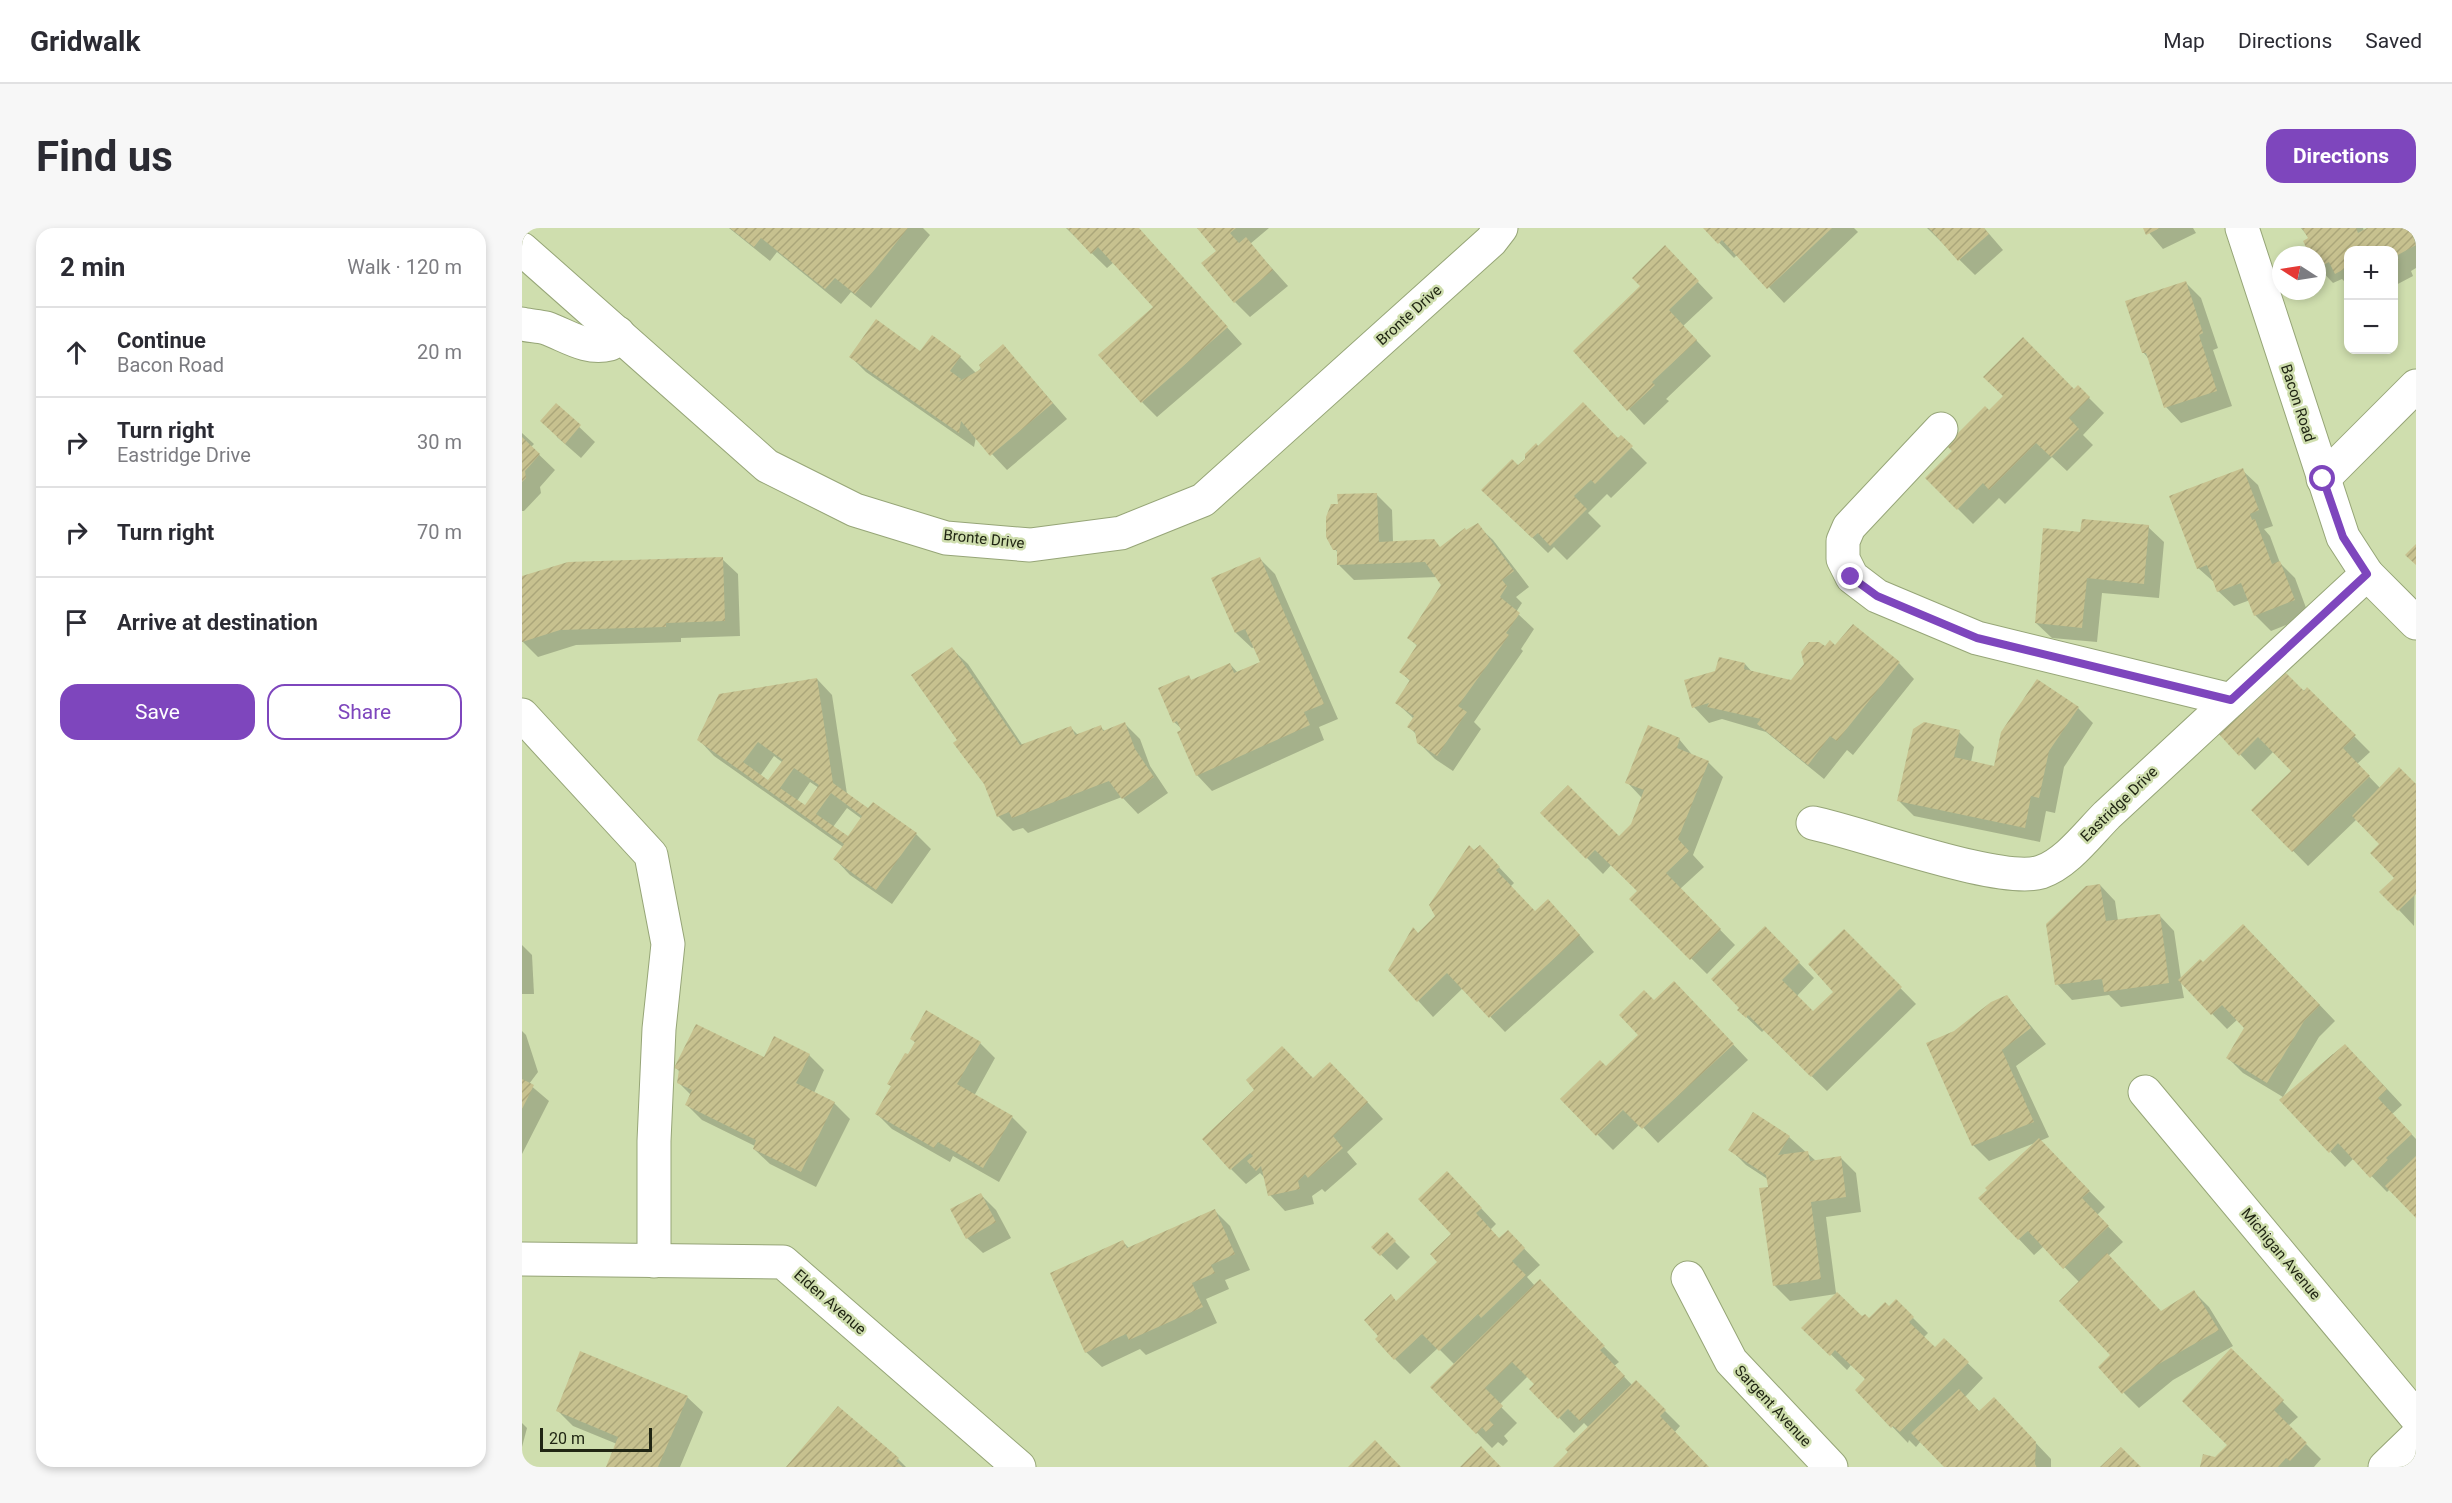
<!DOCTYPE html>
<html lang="en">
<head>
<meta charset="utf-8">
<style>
	body { margin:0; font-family:Roboto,sans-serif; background:#f7f7f7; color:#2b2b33 }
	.controls { position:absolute; right:18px; top:18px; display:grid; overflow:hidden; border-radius:12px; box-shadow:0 3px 9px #0003 }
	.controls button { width:54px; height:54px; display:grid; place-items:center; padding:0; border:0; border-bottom:2px solid #e1e1e2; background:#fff; color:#2b2b33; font:30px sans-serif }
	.compass { position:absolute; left:1750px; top:18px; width:54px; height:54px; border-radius:50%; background:#fff; box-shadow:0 3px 9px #0003; rotate:282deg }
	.scale { position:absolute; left:18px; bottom:15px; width:112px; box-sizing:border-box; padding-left:6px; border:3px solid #202513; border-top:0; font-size:16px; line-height:21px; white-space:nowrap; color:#202513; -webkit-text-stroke:4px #cfdeae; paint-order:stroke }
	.stop { position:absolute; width:18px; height:18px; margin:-14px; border:4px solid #7e46bd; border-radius:50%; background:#fff }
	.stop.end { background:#7e46bd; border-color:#fff; box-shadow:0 2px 6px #0008 }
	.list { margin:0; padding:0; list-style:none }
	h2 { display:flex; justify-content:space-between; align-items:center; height:78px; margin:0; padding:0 24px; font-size:26px }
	h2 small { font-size:20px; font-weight:400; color:#7c7c81 }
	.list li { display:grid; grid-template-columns:39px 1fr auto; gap:18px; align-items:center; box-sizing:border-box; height:90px; padding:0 24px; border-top:2px solid #e1e1e2 }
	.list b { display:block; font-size:22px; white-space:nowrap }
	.list p { margin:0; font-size:20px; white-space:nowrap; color:#7c7c81 }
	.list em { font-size:20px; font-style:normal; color:#7c7c81 }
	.actions { display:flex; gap:12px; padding:18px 24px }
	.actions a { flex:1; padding:14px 0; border:2px solid #7e46bd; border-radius:18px; text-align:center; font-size:21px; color:#7e46bd }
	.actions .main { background:#7e46bd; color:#fff }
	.icon { flex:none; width:33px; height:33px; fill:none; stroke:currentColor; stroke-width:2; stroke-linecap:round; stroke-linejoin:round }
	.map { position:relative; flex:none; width:1894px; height:1239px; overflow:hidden; border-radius:18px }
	header { display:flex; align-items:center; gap:36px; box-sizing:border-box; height:84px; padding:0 30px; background:#fff; border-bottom:2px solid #e1e1e2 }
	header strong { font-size:28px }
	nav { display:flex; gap:33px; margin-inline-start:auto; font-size:21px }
	.intro { display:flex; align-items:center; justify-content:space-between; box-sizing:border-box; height:144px; padding:0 36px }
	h1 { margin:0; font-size:42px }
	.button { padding:15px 27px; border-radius:18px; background:#7e46bd; color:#fff; font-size:21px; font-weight:700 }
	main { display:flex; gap:36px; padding:0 36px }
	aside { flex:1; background:#fff; border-radius:18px; box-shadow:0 3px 9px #0003 }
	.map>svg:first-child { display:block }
	.shadow { fill:#0003; fill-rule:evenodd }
	.building { fill:url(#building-hatch); fill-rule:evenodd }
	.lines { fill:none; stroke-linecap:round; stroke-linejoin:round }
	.minor-casing { stroke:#96a577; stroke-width:35 }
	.minor { stroke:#fff; stroke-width:33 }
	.route { stroke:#7e46bd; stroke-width:8 }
	.labels { text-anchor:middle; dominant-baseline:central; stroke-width:5; stroke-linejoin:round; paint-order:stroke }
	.street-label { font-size:15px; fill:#202513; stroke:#cfdeae }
</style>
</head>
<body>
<header>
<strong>Gridwalk</strong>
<nav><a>Map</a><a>Directions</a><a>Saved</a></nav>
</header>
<div class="intro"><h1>Find us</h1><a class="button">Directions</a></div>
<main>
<aside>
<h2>2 min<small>Walk · 120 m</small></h2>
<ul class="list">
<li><svg class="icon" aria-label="ahead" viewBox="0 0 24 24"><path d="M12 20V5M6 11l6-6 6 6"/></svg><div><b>Continue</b><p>Bacon Road</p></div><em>20 m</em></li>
<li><svg class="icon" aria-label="right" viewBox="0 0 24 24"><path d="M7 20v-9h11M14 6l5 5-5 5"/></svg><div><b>Turn right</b><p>Eastridge Drive</p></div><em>30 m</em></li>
<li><svg class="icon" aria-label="right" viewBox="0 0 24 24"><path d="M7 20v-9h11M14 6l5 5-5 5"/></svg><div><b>Turn right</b></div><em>70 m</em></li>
<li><svg class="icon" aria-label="arrive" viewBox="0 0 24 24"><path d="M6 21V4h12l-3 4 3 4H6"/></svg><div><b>Arrive at destination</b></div></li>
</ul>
<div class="actions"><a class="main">Save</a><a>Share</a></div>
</aside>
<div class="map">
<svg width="1894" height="1239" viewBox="0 0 1894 1239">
	<defs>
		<pattern id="building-hatch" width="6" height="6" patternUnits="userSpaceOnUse" patternTransform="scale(1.5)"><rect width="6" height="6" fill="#c7c18f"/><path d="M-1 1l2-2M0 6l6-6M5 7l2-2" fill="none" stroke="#aba67a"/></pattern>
	</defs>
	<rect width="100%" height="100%" fill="#cfdeae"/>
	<!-- shadow -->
	<g class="shadow">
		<path d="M207 0H401L408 7 349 80 329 64 319 76 255 24 248 33Z"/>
		<path d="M544 0H616L720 116 635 189 620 174 633 79 592 34 585 40Z"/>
		<path d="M676 0H747L728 16 766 58 728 89 713 74 696 23Z"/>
		<path d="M1183 0H1332L1336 4 1262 75 1216 26 1212 30Z"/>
		<path d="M1405 0H1462L1481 22 1453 47Z"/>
		<path d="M1623 0H1671L1674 5 1641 21Z"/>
		<path d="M1779 0H1841L1842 3 1849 0H1887L1894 14V40L1889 43 1891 48 1872 58V22H1826V57L1820 51 1811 55 1796 39 1795 27H1789L1788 11Z"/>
		<path d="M1158 35 1191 70 1161 98 1189 128 1144 171 1147 173 1122 197 1053 123Z"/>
		<path d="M1664 55 1679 70 1696 120 1691 122 1710 178 1659 195 1644 179 1627 131 1621 124Z"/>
		<path d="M410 109 438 129 454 145 481 118 545 191 485 242 454 209 452 219 344 144 329 129 399 125Z"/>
		<path d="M1556 159 1582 185 1561 207 1571 217 1545 243 1530 229 1483 276 1477 270 1451 296 1405 250 1468 184 1552 163Z"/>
		<path d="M34 177 73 214 59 230 35 209Z"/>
		<path d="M0 205 12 216 9 219 33 242 18 259 19 265 2 283H0Z"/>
		<path d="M1099 209 1125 235 1089 270 1085 266 1066 285 1079 298 1045 332 1032 319 1026 325 977 277 996 240Z"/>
		<path d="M1720 242 1736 257 1751 298 1742 301 1748 308 1758 335 1773 350 1787 388 1749 403 1733 387 1728 372 1712 378 1696 363 1693 355 1676 340Z"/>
		<path d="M854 266 870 282 871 314 919 320 955 297 971 312 1007 359 994 369 1000 375 994 384 1012 401 999 421 1001 423 952 494 959 501 931 543 913 531 897 515 895 507 887 499 892 491 875 475 889 454 879 444 896 419 887 409 921 357 916 349 832 352 817 337 816 325 813 321Z"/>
		<path d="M1626 299 1642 314 1637 370 1580 365 1575 414 1530 410 1514 395 1560 305Z"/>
		<path d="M200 331 216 346 218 408 159 410V414L54 417 16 429 0 413V350Z"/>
		<path d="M738 331 753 346 816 491 797 499 802 512 690 563 675 547 660 501 652 494 666 448 670 453 708 436 716 445 740 435 733 419 730 420 714 405 691 351Z"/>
		<path d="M1313 419 1377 435 1392 451 1331 527 1325 522 1302 551 1244 504 1200 491 1187 495 1172 479 1223 436 1231 445 1269 454 1304 420Z"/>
		<path d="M430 421 446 436 501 518 549 500 557 508 578 499 583 503 603 496 618 511 628 538 646 565 616 586 600 569 506 605 501 600 491 603 476 588 464 556 437 513Z"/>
		<path d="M295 451 310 467 325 566 347 582 394 606 409 621 370 676 328 647 313 631 321 619 192 528 177 512ZM252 528 260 534 246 554 238 548ZM288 554 297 560 283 579 275 573ZM325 580 340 591 326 610 311 599Z"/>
		<path d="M1785 461 1848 524 1835 536 1858 560 1894 558 1892 698 1877 682 1875 650 1860 616 1835 591 1786 638 1731 582 1771 543 1752 523 1733 542 1697 504 1725 483Z"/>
		<path d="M1556 480 1571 495 1542 539 1533 585 1524 583 1518 614 1392 588 1377 573 1437 504 1452 519 1449 534 1473 539Z"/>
		<path d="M1157 511 1172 529 1186 534 1201 549 1171 627 1182 639 1158 661 1213 717 1185 746 1109 671 1117 663 1090 636 1081 646 1020 585 1097 610 1110 597 1120 570 1105 554Z"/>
		<path d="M958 619 992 655 988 659 1013 685 1041 688 1072 724 983 804 941 760 911 789 868 742 915 689 952 624Z"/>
		<path d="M1578 657 1593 673 1596 693 1637 687 1652 703 1659 751 1682 736 1737 713 1813 793 1797 809 1761 869 1721 845 1706 830 1724 800 1716 791 1705 801 1659 754 1662 770 1599 779 1587 767 1550 772 1535 756Z"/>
		<path d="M1243 700 1292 750 1275 768 1291 785 1313 764 1322 703 1394 776 1305 863 1242 802 1240 804 1217 782Z"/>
		<path d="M0 717 10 727 12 766H0Z"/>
		<path d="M1485 769 1524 816 1494 838 1527 909 1518 913 1583 979 1575 987 1601 1014 1586 1028 1639 1084 1672 1064 1687 1079 1711 1118 1651 1152 1617 1180 1602 1165 1591 1127 1558 1055 1522 1018 1512 1027 1458 970 1515 914 1467 933 1451 917 1432 804Z"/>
		<path d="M1167 770 1226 832 1136 915 1118 896 1091 922 1040 871 1084 840 1118 807 1132 774Z"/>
		<path d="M0 803 4 807 16 844 7 856 27 873 0 926Z"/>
		<path d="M390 811 458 815 473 830 452 868 490 889 505 904 477 954 431 928 428 934 370 901 355 886 370 859 367 856 394 815Z"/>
		<path d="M1811 826 1839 833 1880 877 1870 886 1894 911V988L1868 961 1865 964 1832 930 1823 939 1759 872Z"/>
		<path d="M287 827 302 842 292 865 312 875 328 891 294 959 248 936 232 921 233 918 180 892 165 877 169 867 157 855 158 844 154 840Z"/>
		<path d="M824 851 861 891 825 924 835 936 803 964 800 961 790 968 792 976 763 983 748 967 744 951 738 945 724 956 709 941 791 852Z"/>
		<path d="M1267 909 1294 933 1319 930 1334 945 1339 984 1304 989 1314 1065 1340 1090 1347 1092 1367 1081 1374 1073 1406 1105 1401 1110 1413 1122 1422 1112 1461 1150 1443 1169 1458 1184 1487 1187 1529 1231V1239H1424L1399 1213 1394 1219 1387 1212 1386 1215 1335 1162 1345 1151 1330 1136 1325 1142 1282 1100 1314 1066 1268 1073 1252 1057 1247 952 1224 937 1208 921Z"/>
		<path d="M941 961 974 996 968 1002 978 1012 986 1004 1018 1037 1005 1049 1013 1058 1018 1054 1097 1134 1092 1138 1110 1157 1114 1154 1158 1198 1152 1205 1186 1239H1033L1067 1200 1062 1195 1052 1205 1009 1161 1014 1156 1006 1148 977 1177 995 1195 982 1208 986 1213 981 1218 976 1214 970 1220 910 1159 933 1137 916 1120 888 1146 873 1131 875 1075 917 1034 931 1006Z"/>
		<path d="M459 967 474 982 489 1010 461 1025 445 1010Z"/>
		<path d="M692 982 708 998 728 1042 703 1052 707 1061 684 1071 695 1095 624 1127 618 1121 580 1139 564 1124 601 1014 608 1021Z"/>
		<path d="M865 1006 888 1029 875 1042 851 1019Z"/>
		<path d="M1709 1122 1776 1189 1766 1198 1799 1231 1792 1239H1679L1694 1231 1707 1217Z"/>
		<path d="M165 1169 181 1184 158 1239H85L95 1216 51 1198 36 1183Z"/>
		<path d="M316 1180 376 1231 384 1239H266Z"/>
		<path d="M0 1195 5 1200 0 1219Z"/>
	</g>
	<!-- building -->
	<g class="building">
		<path d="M208 0H386L333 66 313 50 303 61 239 10 232 19Z"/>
		<path d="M545 0H617L706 99 619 175 576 127 631 79 576 19 569 26Z"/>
		<path d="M675 0H714L708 5 717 15 724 9 751 42 712 75 679 35 694 23Z"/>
		<path d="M1181 0H1310L1245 61 1200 12 1196 16Z"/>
		<path d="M1407 0H1462L1467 6 1436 33Z"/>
		<path d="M1621 0H1638L1624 7Z"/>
		<path d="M1780 0H1834L1836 5 1845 0H1888L1894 17 1874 28 1877 32 1872 34V22H1826V39L1813 46 1807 34 1795 40V27H1788L1781 13 1786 10Z"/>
		<path d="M1143 17 1177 53 1147 82 1175 112 1130 154 1133 157 1105 183 1051 123 1118 58 1110 50Z"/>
		<path d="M1664 53 1681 105 1677 107 1695 163 1642 180 1624 125H1620L1603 73Z"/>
		<path d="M354 91 398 123 410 107 439 128 428 143 439 151 436 154 459 141 457 137 481 116 531 175 468 228 439 193 437 205 327 129Z"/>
		<path d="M1501 109 1552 161 1556 157 1568 169 1547 190 1557 201 1529 229 1514 215 1467 262 1461 255 1435 282 1403 250 1430 223 1424 217 1463 178 1467 182 1481 168 1461 149Z"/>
		<path d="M1061 174 1096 210 1099 207 1111 218 1073 256 1069 252 1052 268 1065 281 1028 318 1016 305 1010 310 959 262 990 231 996 237 1003 231V226L1014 215 1016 218Z"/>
		<path d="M34 175 59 197 43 216 18 193Z"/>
		<path d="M0 209 18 226 3 243 4 250 0 254Z"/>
		<path d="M1721 240 1737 282 1728 286 1730 292 1733 291 1750 336 1758 333 1773 372 1732 388 1719 355 1695 364 1685 337 1675 341 1647 268Z"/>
		<path d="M855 265 857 314 912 311 918 319 943 300 944 302 956 295 992 343 980 352 985 358 978 369 998 385 984 405 987 407 936 478 945 484 915 528 895 515 893 504 885 499 892 488 873 475 888 452 877 444 895 417 885 410 919 357 903 334 815 337V322H811L804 309V289L809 276H816L815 266Z"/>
		<path d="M1560 291 1627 297 1622 356 1565 350 1560 400 1513 395 1521 300 1558 304Z"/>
		<path d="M1894 316V337L1883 327Z"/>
		<path d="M201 329 203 393 144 395V399L38 402 0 414V348L46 334Z"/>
		<path d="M738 329 802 476 782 484 788 497 674 548 655 504 659 502 655 493 651 495 636 460 667 447 669 452 708 435 712 445 738 434 723 401 713 405 689 350Z"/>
		<path d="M1331 396 1378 434 1315 513 1308 508 1286 537 1235 496 1239 491 1185 479 1187 475 1170 480 1162 452 1193 443 1197 429 1223 435 1222 441 1269 452 1282 436 1279 424 1287 414H1297L1303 418 1308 412 1313 417Z"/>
		<path d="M430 419 498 517 549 498 553 507 579 497 581 503 603 494 613 521 632 549 600 571 587 553 490 590 487 584 475 589 462 556 431 515 435 512 389 447Z"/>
		<path d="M1763 444 1782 463 1785 459 1834 507 1821 520 1848 548 1770 624 1729 582 1769 543 1736 509 1717 528 1695 504 1722 478 1725 481Z"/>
		<path d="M295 450 311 555 346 580 351 574 395 605 354 662 311 631 322 616 175 512 197 466ZM236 514 261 532 246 552 221 534ZM272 540 297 557 283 577 258 560ZM309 565 340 588 326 608 294 586Z"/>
		<path d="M1515 451 1557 479 1527 523 1517 570 1509 568 1503 600 1375 573 1391 501 1402 494 1438 502 1432 529 1472 538 1479 504Z"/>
		<path d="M1126 497 1158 510 1155 520 1187 533 1156 611 1167 623 1144 645 1199 701 1168 732 1107 671 1115 663 1073 622 1064 631 1018 585 1046 557 1097 608 1109 596 1122 562 1103 555Z"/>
		<path d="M1877 539 1894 556V666L1876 683 1857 664 1872 650 1848 625 1857 616 1830 588Z"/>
		<path d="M947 617 952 622 958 617 978 639 974 642 1013 683 1026 671 1058 707 967 790 925 745 895 774 866 742 891 699 896 705 913 688 907 677Z"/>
		<path d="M1578 656 1584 693 1638 686 1647 755 1582 764 1580 751 1533 757 1524 696 1564 658Z"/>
		<path d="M1721 696 1798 777 1782 793 1745 855 1704 830 1722 800 1700 777 1689 787 1656 752 1678 731 1681 734Z"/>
		<path d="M1243 698 1278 734 1260 752 1291 783 1311 764 1286 736 1322 701 1380 759 1289 849 1226 787 1224 790 1215 782 1217 780 1189 751Z"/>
		<path d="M1152 753 1212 816 1120 901 1101 882 1074 908 1038 871 1078 832 1084 838 1116 807 1097 787 1122 762 1132 772Z"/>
		<path d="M1485 767 1509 800 1480 822 1512 894 1450 918 1404 815 1432 803 1469 774Z"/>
		<path d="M404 782 459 814 435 856 491 888 461 940 416 914 412 920 353 886 369 858 365 856 383 825 386 826 393 814 388 811Z"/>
		<path d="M174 796 242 829 252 808 288 826 274 855 313 874 279 944 231 921 234 912 163 877 170 862 155 855 157 842 152 840Z"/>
		<path d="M1823 816 1865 861 1856 870 1890 906 1864 930 1866 932 1848 950 1816 915 1807 925 1757 872Z"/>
		<path d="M760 818 791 850 808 834 846 874 811 908 821 920 786 950 783 946 776 953 778 961 746 968 739 938 734 943 725 933 731 928 728 925 708 942 680 911 732 862 724 852Z"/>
		<path d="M0 851 12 857 0 881Z"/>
		<path d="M1231 884 1268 908 1256 927 1286 923 1288 933 1319 928 1324 969 1289 974 1299 1051 1251 1058 1237 960 1246 959 1244 947 1206 922Z"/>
		<path d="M1517 910 1568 963 1560 970 1587 998 1541 1041 1506 1003 1496 1012 1456 970 1465 962 1463 960Z"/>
		<path d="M1894 928V990L1863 958Z"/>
		<path d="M925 943 960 980 954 985 977 1010 986 1002 1003 1020 990 1033 1004 1047 959 1090 956 1086 917 1123 900 1106 872 1132 853 1111 856 1108 842 1092 869 1066 874 1073 915 1034 908 1026 929 1006 896 971Z"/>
		<path d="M459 965 474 994 444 1011 428 981Z"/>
		<path d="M693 981 713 1026 689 1037 693 1045 670 1055 681 1079 607 1112 604 1106 563 1125 528 1045 601 1012 605 1020Z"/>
		<path d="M865 1004 874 1013 858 1028 849 1019Z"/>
		<path d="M1585 1025 1639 1083 1672 1062 1697 1102 1635 1137 1600 1166 1576 1139 1588 1127 1537 1073Z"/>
		<path d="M1018 1051 1083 1118 1078 1122 1103 1148 1058 1193 1046 1181 1036 1191 1007 1161 1012 1156 990 1134 963 1160 981 1178 967 1192 972 1197 964 1204 960 1199 954 1206 908 1159Z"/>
		<path d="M1315 1064 1340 1088 1343 1086 1347 1090 1363 1074 1367 1078 1374 1071 1392 1089 1387 1094 1413 1119 1422 1110 1447 1134 1378 1204 1371 1198 1369 1200 1333 1162 1343 1151 1313 1122 1308 1128 1279 1100Z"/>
		<path d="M1709 1120 1762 1172 1752 1182 1785 1215 1768 1233 1764 1230 1756 1239H1678L1681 1226 1693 1229 1705 1217 1660 1173Z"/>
		<path d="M58 1123 166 1168 136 1239H84L96 1209 34 1183Z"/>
		<path d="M1114 1152 1144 1182 1138 1188 1187 1239H1031L1046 1224 1043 1221Z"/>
		<path d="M1437 1161 1457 1183 1472 1169 1514 1214 1513 1236 1515 1239H1422L1389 1205Z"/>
		<path d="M316 1178 377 1230 374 1233 381 1239H264Z"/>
		<path d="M853 1212 879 1239H826Z"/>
		<path d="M959 1218 979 1239H938Z"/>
		<path d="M1599 1219 1619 1239H1578Z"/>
	</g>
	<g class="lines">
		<!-- minor casing -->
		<g class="minor-casing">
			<g id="minor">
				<path d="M1720 0 1821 309 1845 346 1894 395"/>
				<path d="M0 21 245 238 333 282 424 310 508 317 599 305 681 272 969 13 979 0"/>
				<path d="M0 96C8 98 16 98 24 100 46 108 64 122 88 116L96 105"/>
				<path d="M1419 201 1327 299 1321 313V331L1330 349 1355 368 1455 410 1709 472"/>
				<path d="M1801 251 1894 158"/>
				<path d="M0 487 129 627 146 716 137 801 132 913V1033"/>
				<path d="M1291 595C1340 605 1479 657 1519 644 1545 635 1566 606 1585 587L1845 346"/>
				<path d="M1623 864 1894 1189"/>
				<path d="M0 1031 261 1034 497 1239"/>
				<path d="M1166 1050 1209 1133 1309 1239"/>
				<path d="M1863 1239 1894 1209"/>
			</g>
		</g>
		<!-- minor -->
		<use href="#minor" class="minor"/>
	</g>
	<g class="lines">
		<!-- route -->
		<path class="route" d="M1329 349 1355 368 1455 410 1709 472 1845 346 1821 309 1801 251"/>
	</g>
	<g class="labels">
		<!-- street labels -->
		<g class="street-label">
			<text transform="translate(887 87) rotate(-42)">Bronte Drive</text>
			<text transform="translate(1776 175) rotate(72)">Bacon Road</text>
			<text transform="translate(462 311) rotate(6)">Bronte Drive</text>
			<text transform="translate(1597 576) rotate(-44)">Eastridge Drive</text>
			<text transform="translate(1759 1026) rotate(50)">Michigan Avenue</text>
			<text transform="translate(308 1074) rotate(41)">Elden Avenue</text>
			<text transform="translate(1251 1178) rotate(47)">Sargent Avenue</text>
		</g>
	</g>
</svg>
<div class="controls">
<button>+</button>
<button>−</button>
</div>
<svg class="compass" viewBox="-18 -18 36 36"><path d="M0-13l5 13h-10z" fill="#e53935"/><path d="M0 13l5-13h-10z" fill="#7c7c81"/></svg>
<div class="scale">20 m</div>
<div class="stop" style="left:1801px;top:251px"></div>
<div class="stop end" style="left:1329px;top:349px"></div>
</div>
</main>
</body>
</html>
